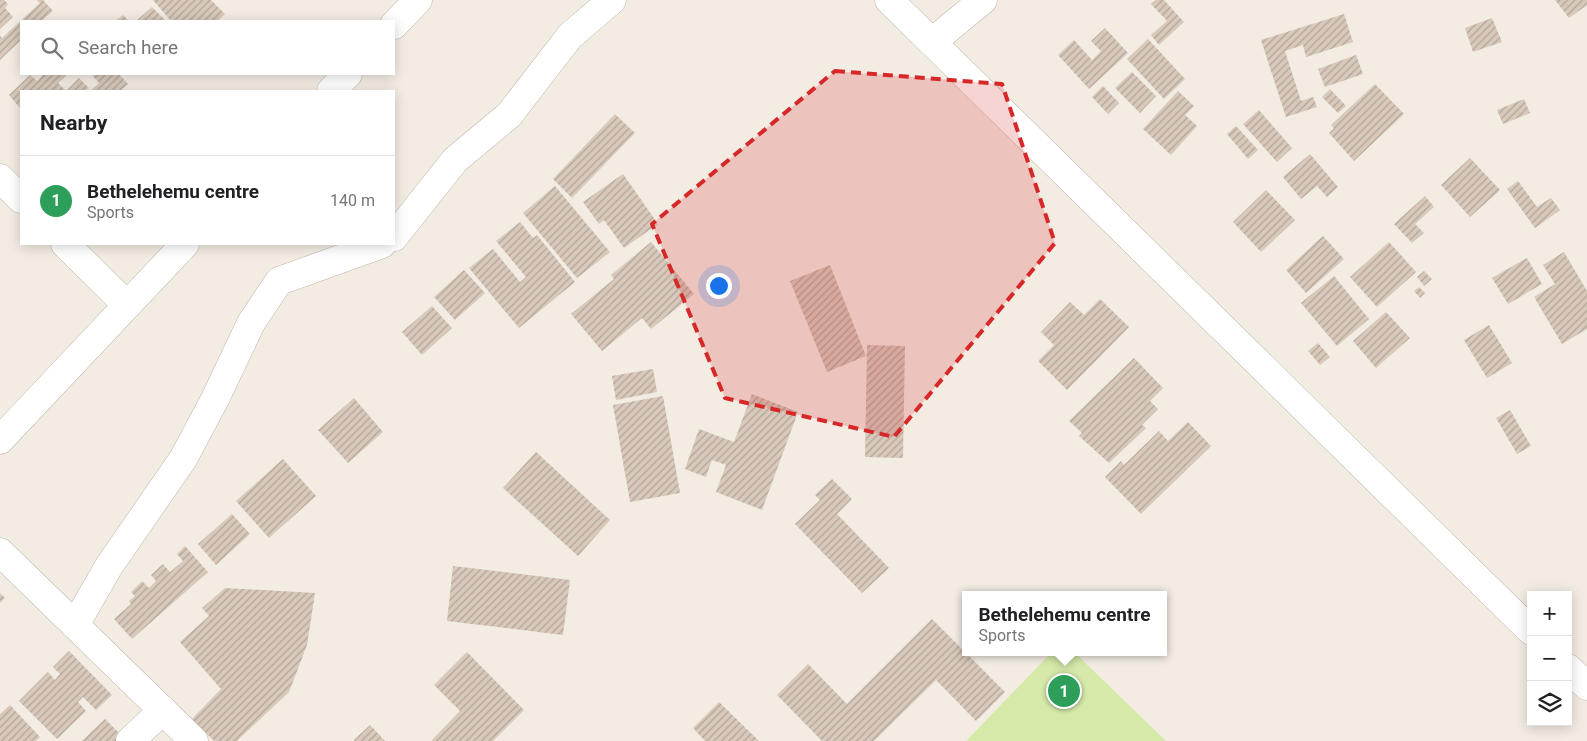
<!DOCTYPE html>
<html lang="en">
<head>
<meta charset="utf-8">
<style>
	body { margin:0; font-family:Roboto,sans-serif; background:#f6f6f6; color:#202124 }
	.controls { position:absolute; right:15px; bottom:15px; display:grid; overflow:hidden; border-radius:0px; box-shadow:0 2px 12px #0003 }
	.controls button { width:45px; height:45px; display:grid; place-items:center; padding:0; border:0; border-bottom:1px solid #e0e0e0; background:#fff; color:#202124; font:25px sans-serif }
	.you { position:absolute; left:718px; top:285px; width:18px; height:18px; margin:-12px; border:4px solid #fff; border-radius:50%; background:#1a73e8; box-shadow:0 0 0 8px #1a73e833 }
	.badge { display:grid; place-items:center; width:32px; height:32px; border-radius:50%; background:#ff130e; color:#fff; font-size:16px; font-weight:700 }
	.pin { position:absolute; translate:-50% -50%; border:2px solid #fff; box-shadow:0 1px 5px #0006 }
	.popup { position:absolute; left:962px; top:591px; width:205px; height:65px; box-sizing:border-box; display:grid; place-content:center; border-radius:0px; background:#fff; filter:drop-shadow(0 1px 4px #0005); font-size:16px; white-space:nowrap; color:#757577 }
	.popup b { font-size:19px; color:#202124 }
	.popup::after { content:''; position:absolute; left:50%; top:100%; margin-left:-10px; border:10px solid transparent; border-top-color:#fff }
	.list { margin:0; padding:0; list-style:none }
	h2 { display:flex; justify-content:space-between; align-items:center; height:65px; margin:0; padding:0 20px; font-size:21px }
	h2 small { font-size:16px; font-weight:400; color:#757577 }
	.list li { display:grid; grid-template-columns:32px 1fr auto; gap:15px; align-items:center; box-sizing:border-box; height:90px; padding:0 20px; border-top:1px solid #e0e0e0 }
	.list b { display:block; font-size:19px; white-space:nowrap }
	.list p { margin:0; font-size:16px; white-space:nowrap; color:#757577 }
	.list em { font-size:16px; font-style:normal; color:#757577 }
	.icon { flex:none; width:28px; height:28px; fill:none; stroke:currentColor; stroke-width:2; stroke-linecap:round; stroke-linejoin:round }
	.map { position:relative; flex:none; width:1587px; height:741px; overflow:hidden }
	.search { position:absolute; background:#fff; box-shadow:0 2px 12px #0003; left:20px; top:20px; width:375px; height:55px; display:flex; align-items:center; gap:12px; box-sizing:border-box; padding:0 18px; border-radius:0px; color:#757577; font-size:19px }
	.panel { position:absolute; background:#fff; box-shadow:0 2px 12px #0003; left:20px; top:90px; width:375px; height:155px; border-radius:0px }
	.map>svg:first-child { display:block }
	.park { fill:#d5eaa9 }
	.building { fill:url(#building-hatch) }
	.lines { fill:none; stroke-linecap:round; stroke-linejoin:round }
	.minor-casing { stroke:#c1b5a9; stroke-width:29 }
	.minor { stroke:#fff; stroke-width:28 }
	.marked { fill:#d62828; fill-opacity:0.2; stroke:#d62828; stroke-width:4; stroke-dasharray:10 6; stroke-linejoin:round }
</style>
</head>
<body>
<div class="map">
<svg width="1587" height="741" viewBox="0 0 1587 741">
	<defs>
		<pattern id="building-hatch" width="6" height="6" patternUnits="userSpaceOnUse" patternTransform="scale(1.25)"><rect width="6" height="6" fill="#d8c9bb"/><path d="M-1 1l2-2M0 6l6-6M5 7l2-2" fill="none" stroke="#b1a499"/></pattern>
	</defs>
	<rect width="100%" height="100%" fill="#f3ece3"/>
	<!-- park -->
	<path class="park" d="M1052 652H1074L1166 741H966Z"/>
	<!-- building -->
	<g class="building">
		<path d="M0 0H4L8 4 5 8 13 17 0 29Z"/>
		<path d="M37 0H43L53 11 41 21H21V40L0 60V36L2 38 40 3Z"/>
		<path d="M153 0H211L225 14 217 21H171Z"/>
		<path d="M1156 0H1164L1184 22 1159 45 1151 35 1167 21 1151 4Z"/>
		<path d="M1555 0H1587V5L1569 18Z"/>
		<path d="M152 7 166 21H136Z"/>
		<path d="M1344 14 1353 42 1306 57 1303 45 1285 51 1301 101 1313 97 1317 107 1286 117 1261 40Z"/>
		<path d="M123 15 129 21H115Z"/>
		<path d="M1492 18 1502 42 1473 52 1465 28Z"/>
		<path d="M1105 28 1128 53 1089 89 1058 55 1074 40 1092 60 1101 51 1091 41Z"/>
		<path d="M1148 39 1185 79 1164 99 1127 59Z"/>
		<path d="M1356 55 1363 74 1325 87 1318 69Z"/>
		<path d="M1132 72 1156 96 1140 113 1115 88Z"/>
		<path d="M44 74H68L58 83 66 91 79 78 89 88 85 91H21V109L9 95 30 75 37 81Z"/>
		<path d="M93 74H119L128 84 120 91H90L99 83 92 75Z"/>
		<path d="M1375 84 1404 114 1354 161 1329 133 1334 128 1331 125Z"/>
		<path d="M1103 86 1119 103 1108 114 1092 97Z"/>
		<path d="M1330 89 1346 106 1338 113 1322 97Z"/>
		<path d="M1178 91 1194 106 1185 115 1197 126 1171 155 1143 129Z"/>
		<path d="M1524 99 1530 113 1503 124 1497 110Z"/>
		<path d="M1259 110 1292 148 1277 162 1243 124Z"/>
		<path d="M615 114 635 133 572 198 553 179Z"/>
		<path d="M1236 126 1258 150 1248 159 1227 134Z"/>
		<path d="M1310 154 1338 187 1327 197 1317 186 1301 199 1283 177Z"/>
		<path d="M1470 158 1500 190 1470 217 1441 185Z"/>
		<path d="M623 174 658 224 624 248 604 220 599 224 583 202Z"/>
		<path d="M1518 181 1537 207 1551 198 1560 210 1535 228 1507 189Z"/>
		<path d="M555 186 610 252 577 278 523 213Z"/>
		<path d="M1266 190 1295 220 1261 252 1233 222Z"/>
		<path d="M1425 196 1434 207 1415 224 1424 233 1412 243 1394 224Z"/>
		<path d="M520 222 533 238 537 235 575 282 519 328 469 268 493 249 520 282 526 277 496 241Z"/>
		<path d="M1323 236 1344 259 1306 293 1286 270Z"/>
		<path d="M651 242 694 294 651 329 642 318 602 351 571 314 614 279 611 275Z"/>
		<path d="M1389 242 1416 272 1377 307 1350 277Z"/>
		<path d="M1564 252 1587 291V329L1562 344 1534 297 1555 284 1543 265Z"/>
		<path d="M1527 258 1542 284 1508 304 1492 278Z"/>
		<path d="M830 265 866 356 827 372 790 281Z"/>
		<path d="M464 270 485 293 455 320 434 297Z"/>
		<path d="M1424 271 1432 279 1424 286 1417 277Z"/>
		<path d="M1334 276 1369 319 1337 346 1301 303Z"/>
		<path d="M1419 287 1425 293 1420 298 1414 291Z"/>
		<path d="M1100 299 1129 327 1067 390 1038 361 1054 345 1041 332 1070 302 1084 315Z"/>
		<path d="M432 306 452 328 422 355 402 332Z"/>
		<path d="M1386 312 1410 338 1376 368 1353 341Z"/>
		<path d="M1489 325 1512 363 1487 378 1464 340Z"/>
		<path d="M1318 343 1330 357 1320 365 1308 351Z"/>
		<path d="M867 345 905 346 903 458 865 457Z"/>
		<path d="M1134 358 1163 388 1150 401 1158 409 1142 425 1146 428 1109 463 1079 436 1082 433 1069 421Z"/>
		<path d="M653 369 657 392 616 400 612 376Z"/>
		<path d="M752 394 798 412 762 510 716 492 726 465 712 460 706 477 685 469 699 429 734 442Z"/>
		<path d="M663 396 680 493 630 502 613 405Z"/>
		<path d="M354 398 383 432 348 463 318 430Z"/>
		<path d="M1510 410 1531 446 1517 454 1496 418Z"/>
		<path d="M1188 422 1211 446 1141 514 1105 477 1121 461 1124 465 1159 431 1168 441Z"/>
		<path d="M536 452 610 520 578 556 503 488Z"/>
		<path d="M283 459 316 496 269 538 236 501Z"/>
		<path d="M832 479 852 499 837 514 889 568 862 593 795 524 820 500 815 495Z"/>
		<path d="M232 514 250 534 216 565 198 544Z"/>
		<path d="M185 546 208 572 132 639 114 619 131 604 129 601 135 596 131 592 142 581 149 588 156 581 151 575 163 564 170 572 183 561 177 554Z"/>
		<path d="M453 566 570 580 563 635 447 621Z"/>
		<path d="M225 588 315 593 307 645 289 692 237 741H214L192 719 221 689 180 642 209 616 202 608Z"/>
		<path d="M0 593 5 598 0 603Z"/>
		<path d="M932 619 1005 692 976 721 936 680 874 741H822L777 695 808 664 847 704Z"/>
		<path d="M69 651 112 695 96 710 83 697 78 702 86 711 57 739 19 701 48 672 55 680 60 674 53 667Z"/>
		<path d="M467 652 524 710 493 741H433L432 740 460 711 434 685Z"/>
		<path d="M719 702 759 741H705L693 728Z"/>
		<path d="M10 705 40 737 36 741H0V714Z"/>
		<path d="M105 719 121 735 116 741H82Z"/>
		<path d="M370 725 385 741H355L354 740Z"/>
	</g>
	<g class="lines">
		<!-- minor casing -->
		<g class="minor-casing">
			<g id="minor">
				<path d="M889 0 1531 631"/>
				<path d="M394 25 418 0"/>
				<path d="M932 42 983 0"/>
				<path d="M331 91 348 74"/>
				<path d="M0 178 21 199"/>
				<path d="M394 237 455 160 509 115 570 36 612 0"/>
				<path d="M65 244 127 305"/>
				<path d="M0 440 185 244"/>
				<path d="M0 552 194 741"/>
				<path d="M75 625 109 566 183 459 215 399 251 323 279 281 382 244"/>
				<path d="M1568 668 1587 686"/>
				<path d="M130 741 163 710"/>
			</g>
		</g>
		<!-- minor -->
		<use href="#minor" class="minor"/>
	</g>
	<!-- marked area -->
	<path class="marked" d="M835 71 1002 84 1055 243 894 437 725 398 652 224Z"/>
</svg>
<div class="controls">
<button>+</button>
<button>−</button>
<button><svg class="icon" aria-label="layers" viewBox="0 0 24 24"><path d="M12 4l9 5-9 5-9-5zM3 14l9 5 9-5"/></svg></button>
</div>
<div class="you"></div>
<div class="pin badge" style="left:1064px;top:691px;background:#2e9e5b">1</div>
<div class="popup"><b>Bethelehemu centre</b>Sports</div>
<div class="search"><svg class="icon" aria-label="search" viewBox="0 0 24 24"><circle cx="10" cy="10" r="6"/><path d="M15 15l6 6"/></svg>Search here</div>
<section class="panel">
<h2>Nearby<small></small></h2>
<ul class="list">
<li><span class="badge" style="background:#2e9e5b">1</span><div><b>Bethelehemu centre</b><p>Sports</p></div><em>140 m</em></li>
</ul>
</section>
</div>
</body>
</html>
